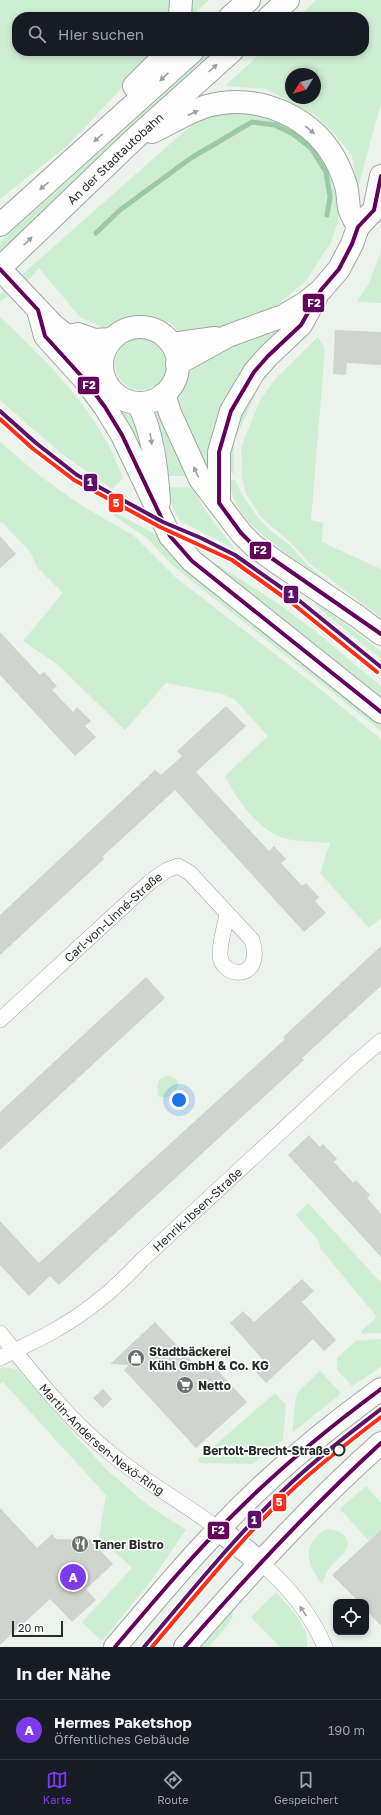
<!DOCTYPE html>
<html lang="de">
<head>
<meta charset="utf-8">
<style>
	body { margin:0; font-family:"Golos Text",sans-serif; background:#20242c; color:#f1f3f6 }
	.controls { position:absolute; right:12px; bottom:12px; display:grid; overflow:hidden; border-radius:8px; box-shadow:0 2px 6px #0003 }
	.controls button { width:36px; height:36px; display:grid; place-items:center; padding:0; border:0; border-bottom:1px solid #363941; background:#171b24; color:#f1f3f6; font:20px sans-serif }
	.compass { position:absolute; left:285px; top:68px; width:36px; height:36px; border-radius:50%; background:#171b24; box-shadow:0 2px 6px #0003; rotate:233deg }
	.scale { position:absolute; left:12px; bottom:10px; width:51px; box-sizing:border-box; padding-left:4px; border:2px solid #272c28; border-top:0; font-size:11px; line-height:14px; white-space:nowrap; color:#272c28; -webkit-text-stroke:3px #fff; paint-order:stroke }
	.you { position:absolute; left:179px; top:1100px; width:14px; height:14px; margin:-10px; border:3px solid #fff; border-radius:50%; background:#1a73e8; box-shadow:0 0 0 6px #1a73e833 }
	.badge { display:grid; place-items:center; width:26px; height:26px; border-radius:50%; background:#7c3aed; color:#fff; font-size:13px; font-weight:700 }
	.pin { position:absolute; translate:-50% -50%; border:2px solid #fff; box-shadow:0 1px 4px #0006 }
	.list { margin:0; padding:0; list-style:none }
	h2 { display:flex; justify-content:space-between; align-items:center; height:52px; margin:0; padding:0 16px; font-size:17px }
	h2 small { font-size:13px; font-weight:400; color:#9ea1a6 }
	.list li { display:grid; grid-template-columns:26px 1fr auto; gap:12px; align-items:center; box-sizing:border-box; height:60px; padding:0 16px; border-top:1px solid #363941 }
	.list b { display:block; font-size:15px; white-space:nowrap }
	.list p { margin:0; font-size:13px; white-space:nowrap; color:#9ea1a6 }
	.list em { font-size:13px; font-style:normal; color:#9ea1a6 }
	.icon { flex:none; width:22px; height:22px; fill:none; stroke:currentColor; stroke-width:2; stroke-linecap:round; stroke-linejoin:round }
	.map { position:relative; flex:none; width:381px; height:1647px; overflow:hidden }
	.search { position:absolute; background:#171b24; box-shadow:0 2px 6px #0003; left:12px; right:12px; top:12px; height:44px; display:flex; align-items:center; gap:10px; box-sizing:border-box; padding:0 14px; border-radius:16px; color:#9ea1a6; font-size:15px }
	.sheet { height:112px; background:#171b24 }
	nav { display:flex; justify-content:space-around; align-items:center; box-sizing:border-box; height:56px; border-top:1px solid #363941; background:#171b24; font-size:11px; color:#9ea1a6 }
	nav a { display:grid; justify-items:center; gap:2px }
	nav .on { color:#7c3aed }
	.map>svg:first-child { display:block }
	.green { fill:#ceeed3; fill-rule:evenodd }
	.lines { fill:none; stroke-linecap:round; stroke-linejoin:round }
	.stream { stroke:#9ccaa6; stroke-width:5 }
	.building { fill:#cfd4cf }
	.street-casing { stroke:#a2a7a2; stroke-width:16 }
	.secondary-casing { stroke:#a2a7a2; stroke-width:24 }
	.highway-casing { stroke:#a2a7a2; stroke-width:24 }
	.street { stroke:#fcfdfc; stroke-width:15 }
	.secondary { stroke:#fcfdfc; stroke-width:22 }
	.highway { stroke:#fcfdfc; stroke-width:22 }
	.bus-1-casing { stroke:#fff; stroke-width:7 }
	.bus-1 { stroke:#62005b; stroke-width:4 }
	.tram-1-casing { stroke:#fff; stroke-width:7 }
	.tram-2-casing { stroke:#fff; stroke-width:7 }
	.tram-1 { stroke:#5d106a; stroke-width:4 }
	.tram-2 { stroke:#ff2e17; stroke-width:4 }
	.oneway { fill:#9c9f9d }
	.stop-dot { fill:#fff; stroke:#272c28; stroke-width:2 }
	.labels { text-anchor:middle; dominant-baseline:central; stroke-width:3.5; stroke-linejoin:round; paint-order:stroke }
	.street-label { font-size:12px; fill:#272c28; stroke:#fff }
	.poi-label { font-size:12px; font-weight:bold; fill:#272c28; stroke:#fff; text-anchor:start }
	.stop-label { font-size:12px; font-weight:bold; fill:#272c28; stroke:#fff; text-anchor:end }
	.line-badge { stroke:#fff; stroke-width:1.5 }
	.badge-label { font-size:11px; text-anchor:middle; font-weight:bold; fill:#fff }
</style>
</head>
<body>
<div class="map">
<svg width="381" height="1647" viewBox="0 0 381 1647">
	<rect width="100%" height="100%" fill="#ecf2ec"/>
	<!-- green -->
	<g class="green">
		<path d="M0 0H209L190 17H17V51H157L66 147 0 199Z"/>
		<path d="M316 0H381V103L358 188 352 156 339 139 315 115 266 89 225 86 263 51H364V17H299ZM291 74H315V98H291Z"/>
		<path d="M211 51H218L0 256V242Z"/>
		<path d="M260 112 302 133 321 154 338 184V222L331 242 305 282 277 305 251 320 194 333 178 332 171 323 154 318 135 317 119 325 103 328 80 317 39 268 28 281 0 302V294L187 129 209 114Z"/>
		<path d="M381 251V303L357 302 369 283Z"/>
		<path d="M0 317C50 365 99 411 123 478L112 489 62 454 0 400Z"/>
		<path d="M298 322 267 349 210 475 175 409C181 386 186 372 205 357Z"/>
		<path d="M318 337 325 349 311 520 323 523 322 542 381 569V618L309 563 291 543 261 517 246 494 242 478 241 447 260 400 276 378Z"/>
		<circle cx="141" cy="364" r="26"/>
		<path d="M263 377 234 442V473H225L235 421Z"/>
		<path d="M114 404 136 419 153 477Z"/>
		<path d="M159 407 191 476H166L154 409Z"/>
		<path d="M0 442 40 476 82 506 133 535 175 577 315 685 381 739V918L369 928 320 873 330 843C316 841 297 842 283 838 256 828 238 801 225 776L268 736 235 700 223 694 166 683 125 730 57 664 23 641 63 593 37 567 31 553 3 523 0 522Z"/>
		<path d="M226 480H235L243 496 259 519 271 531 290 545 308 565 344 594 316 577 259 532 245 518 235 502Z"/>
		<path d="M168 487 193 488C205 513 218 528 235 549L180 521 171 504Z"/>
		<path d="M114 512 154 533 169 553 185 568 381 725V731L172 565 148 539 113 515Z"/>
		<path d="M218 565 276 602 315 631 381 686V705L216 567Z"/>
		<path d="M316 602 381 651V659L314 604Z"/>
		<path d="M168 1075 175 1078 179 1084 174 1094 165 1098 158 1096 157 1087 160 1079Z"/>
		<path d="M308 1203 381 1283V1333L362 1334 361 1331 377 1317 320 1248 319 1241 296 1215Z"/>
		<path d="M381 1339V1367L352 1386 337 1370V1358L356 1341Z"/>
		<path d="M3 1367 17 1369 81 1442 107 1470 149 1506 186 1530 151 1581 102 1641 82 1622 132 1568 99 1537 106 1495 3 1382 0 1384V1368Z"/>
		<path d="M320 1371 340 1392 338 1396 292 1433 296 1397 298 1392Z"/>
		<path d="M275 1393 286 1405 283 1440 252 1464 200 1463 198 1460Z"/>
		<path d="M366 1486 381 1503V1530L369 1541 340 1509Z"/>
		<path d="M326 1529C339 1529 354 1537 345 1551 341 1557 334 1561 330 1567 326 1572 324 1578 322 1584 307 1564 300 1545 326 1529Z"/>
		<path d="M276 1592C290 1608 309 1625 307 1647H280L251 1617Z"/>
		<path d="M233 1610 232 1619 209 1647H201Z"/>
	</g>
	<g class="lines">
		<!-- stream -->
		<path class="stream" d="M96 233 120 210 191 158 252 122 275 125 293 134 311 148 326 172 330 197 327 215"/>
	</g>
	<!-- building -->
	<g class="building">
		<path d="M335 330 381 332V365L347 363 346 375 333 374Z"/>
		<path d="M0 536 16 554 0 568Z"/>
		<path d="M0 632 40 675 44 672 57 686 52 690 73 712 77 707 91 721 85 726 96 737 75 756 0 675Z"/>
		<path d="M226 706 246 726 196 772 269 851 274 846 286 859 281 863 302 886 306 883 319 897 315 901 326 913 304 932 175 790 102 857 104 859 0 955V915L155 770 161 775 182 756 177 751Z"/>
		<path d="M381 946V986L302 1058 304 1060 59 1285 50 1276 29 1296 0 1265V1221L39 1263 285 1039 283 1037Z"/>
		<path d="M146 977 165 998 0 1150V1112Z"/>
		<path d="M309 1135 320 1147 323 1144 337 1159 334 1162 353 1183 356 1180 370 1195 367 1198 381 1214V1257L288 1155Z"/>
		<path d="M302 1279 314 1291 302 1302 336 1340 324 1351 313 1339 266 1383 254 1370 264 1361 230 1323 243 1311 254 1322Z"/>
		<path d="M155 1322 199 1369 208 1360 247 1402 196 1448 124 1370 129 1365 110 1364Z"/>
		<path d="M103 1389 112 1399 103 1408 93 1398Z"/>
		<path d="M0 1508 37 1548 52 1534 56 1539 91 1540 113 1564 86 1589 96 1600 72 1622 50 1599 0 1645Z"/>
		<path d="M381 1530V1626L366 1610V1602H359L332 1575Z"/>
	</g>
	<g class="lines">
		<!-- street casing -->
		<g class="street-casing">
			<g id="street">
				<path id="s1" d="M0 1020 150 882 167 870 178 866 190 873 252 940C265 982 220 979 220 954 220 941 225 926 227 914"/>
				<path id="s2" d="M0 1333C34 1375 67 1418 109 1452 143 1481 183 1502 218 1529"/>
				<path id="s3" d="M0 1358C19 1348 39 1340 57 1329 89 1311 117 1287 142 1260L355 1063 381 1041"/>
				<path d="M260 1562C287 1585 311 1614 325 1647"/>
			</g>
		</g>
		<!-- secondary casing -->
		<g class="secondary-casing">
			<g id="secondary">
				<path d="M0 269 54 326 67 336 77 350 102 370"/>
				<path d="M38 310 45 336 84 379 105 407 122 435 170 536 192 561 381 712"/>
				<circle cx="140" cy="365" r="38"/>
				<path d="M67 336 78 334 95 340 111 339"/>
				<path d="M164 394 170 413 200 479 241 533 254 546 279 564 357 616 381 634"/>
				<path d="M138 403C153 433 157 469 159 502"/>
				<path d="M218 1529 260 1562"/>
				<path d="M115 1647C149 1608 182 1566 219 1529 268 1477 323 1431 381 1389"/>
				<path d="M185 1647C247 1576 310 1506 381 1443"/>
			</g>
		</g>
		<!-- highway casing -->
		<g class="highway-casing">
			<g id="highway">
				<path d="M180 17 181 0"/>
				<path d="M230 17 249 0"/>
				<path d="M269 17 288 0"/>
				<path d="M134 86 157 63 166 51"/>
				<path d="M152 132C169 124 190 111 207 106 259 92 316 117 339 167 342 174 346 183 347 190 348 196 348 202 349 208 351 215 355 221 358 227"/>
				<path d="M0 225 193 51"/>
				<path id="s4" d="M0 268 132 141 232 51"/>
				<path d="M172 344 215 338"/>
				<path d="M177 364 228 336 283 316 305 303 321 290 339 269 352 244 358 227 374 210 381 176"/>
				<path d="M219 503V452L231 411 254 372 268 356 301 325 316 298"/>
			</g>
		</g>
		<!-- street -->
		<use href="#street" class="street"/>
		<!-- secondary -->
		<use href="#secondary" class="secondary"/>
		<!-- highway -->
		<use href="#highway" class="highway"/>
		<!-- bus-1 casing -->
		<g class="bus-1-casing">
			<g id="bus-1">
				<path d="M381 176 374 210 358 227 352 244 339 269 321 290 301 325 268 356 254 372 231 411 219 452V503L241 533 254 546 381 634"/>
				<path d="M0 269 38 310 45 336 84 379 105 407 122 435 170 536 192 561 381 712"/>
				<path d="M115 1647C155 1600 195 1552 239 1509 283 1465 331 1426 381 1389"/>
				<path d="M185 1647C247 1576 311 1507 381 1443"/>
			</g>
		</g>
		<!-- bus-1 -->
		<use href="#bus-1" class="bus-1"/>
		<!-- tram-1 casing -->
		<g class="tram-1-casing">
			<g id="tram-1">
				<path d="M0 411 36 443 77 475 163 522 201 538 235 555 296 598 381 667"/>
				<path d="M144 1647C191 1592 237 1534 290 1484 318 1457 350 1433 381 1409"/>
			</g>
		</g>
		<!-- tram-2 casing -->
		<g class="tram-2-casing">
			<g id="tram-2">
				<path d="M0 419 32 448 74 480 160 527 232 560 292 603 377 672"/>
				<path d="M152 1647C198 1593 242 1537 294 1488 321 1463 351 1440 381 1417"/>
			</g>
		</g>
		<!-- tram-1 -->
		<use href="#tram-1" class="tram-1"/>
		<!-- tram-2 -->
		<use href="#tram-2" class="tram-2"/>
	</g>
	<!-- one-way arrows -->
	<defs><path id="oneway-solid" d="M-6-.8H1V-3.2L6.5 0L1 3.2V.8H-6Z"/></defs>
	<g class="oneway">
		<use href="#oneway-solid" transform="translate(213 68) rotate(-42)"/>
		<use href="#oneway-solid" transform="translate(164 77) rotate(137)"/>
		<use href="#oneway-solid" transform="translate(193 113) rotate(-25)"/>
		<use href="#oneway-solid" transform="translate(310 130) rotate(40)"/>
		<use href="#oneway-solid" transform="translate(98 138) rotate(138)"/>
		<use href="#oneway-solid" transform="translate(44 186) rotate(139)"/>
		<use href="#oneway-solid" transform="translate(28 241) rotate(-44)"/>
		<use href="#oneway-solid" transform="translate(151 439) rotate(81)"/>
		<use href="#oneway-solid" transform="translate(196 472) rotate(-115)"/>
		<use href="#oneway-solid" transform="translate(303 1611) rotate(-124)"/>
	</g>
	<!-- icons -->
	<defs>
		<g id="shop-disc" transform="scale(0.9)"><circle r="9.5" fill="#6c716d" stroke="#fff"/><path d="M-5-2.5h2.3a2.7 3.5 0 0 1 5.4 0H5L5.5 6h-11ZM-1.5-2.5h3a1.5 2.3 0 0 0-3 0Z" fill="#fff"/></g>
		<g id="supermarket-disc" transform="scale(0.9)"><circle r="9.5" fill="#6c716d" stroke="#fff"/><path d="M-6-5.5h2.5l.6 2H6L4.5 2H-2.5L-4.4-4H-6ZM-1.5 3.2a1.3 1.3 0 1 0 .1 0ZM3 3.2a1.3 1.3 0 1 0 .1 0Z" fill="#fff"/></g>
		<g id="restaurant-disc" transform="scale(0.9)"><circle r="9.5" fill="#6c716d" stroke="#fff"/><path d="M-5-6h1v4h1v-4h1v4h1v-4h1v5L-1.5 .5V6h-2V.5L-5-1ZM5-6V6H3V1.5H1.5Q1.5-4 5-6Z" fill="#fff"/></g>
	</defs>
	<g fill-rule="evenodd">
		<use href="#shop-disc" x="136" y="1358"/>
		<use href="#supermarket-disc" x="185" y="1385"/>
		<use href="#restaurant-disc" x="80" y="1544"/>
	</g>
	<!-- markers -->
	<circle class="stop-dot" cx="339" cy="1450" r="5.5"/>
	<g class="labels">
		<!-- street labels -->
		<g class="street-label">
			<text stroke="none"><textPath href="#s4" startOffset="159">An der Stadtautobahn</textPath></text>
			<text stroke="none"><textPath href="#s1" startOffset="153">Carl-von-Linné-Straße</textPath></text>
			<text stroke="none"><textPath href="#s3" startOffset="249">Henrik-Ibsen-Straße</textPath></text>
			<text stroke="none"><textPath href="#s2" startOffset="148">Martin-Andersen-Nexö-Ring</textPath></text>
		</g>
		<!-- poi labels -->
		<g class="poi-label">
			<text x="149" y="1351">Stadtbäckerei<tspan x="149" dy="14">Kühl GmbH &amp; Co. KG</tspan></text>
			<text x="198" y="1385">Netto</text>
			<text x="93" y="1544">Taner Bistro</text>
		</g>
		<!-- stop labels -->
		<g class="stop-label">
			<text x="330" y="1450">Bertolt-Brecht-Straße</text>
		</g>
	</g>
	<g class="line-badge">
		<rect x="302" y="293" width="23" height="20" rx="4" fill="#62005b"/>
		<rect x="77" y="376" width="23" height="19" rx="4" fill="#62005b"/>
		<rect x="83" y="473" width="15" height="19" rx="4" fill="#5d106a"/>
		<rect x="108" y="493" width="16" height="20" rx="4" fill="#ff2e17"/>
		<rect x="249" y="541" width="23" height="19" rx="4" fill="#62005b"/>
		<rect x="283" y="585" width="16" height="19" rx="4" fill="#5d106a"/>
		<rect x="272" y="1493" width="15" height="19" rx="4" fill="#ff2e17"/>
		<rect x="247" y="1510" width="15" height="19" rx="4" fill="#5d106a"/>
		<rect x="207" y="1521" width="23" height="19" rx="4" fill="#62005b"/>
	</g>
	<g class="badge-label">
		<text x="314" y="307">F2</text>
		<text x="89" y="389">F2</text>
		<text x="90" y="486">1</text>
		<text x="116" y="507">5</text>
		<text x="260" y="554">F2</text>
		<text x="291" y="598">1</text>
		<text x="279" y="1506">5</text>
		<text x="254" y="1524">1</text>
		<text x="218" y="1534">F2</text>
	</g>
</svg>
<div class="controls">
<button><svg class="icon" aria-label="locate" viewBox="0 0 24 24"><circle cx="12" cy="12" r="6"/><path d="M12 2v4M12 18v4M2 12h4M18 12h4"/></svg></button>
</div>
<svg class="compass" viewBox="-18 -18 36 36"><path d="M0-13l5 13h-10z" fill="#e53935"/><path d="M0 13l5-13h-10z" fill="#9ea1a6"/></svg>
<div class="scale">20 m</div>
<div class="you"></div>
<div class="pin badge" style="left:73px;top:1577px">A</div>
<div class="search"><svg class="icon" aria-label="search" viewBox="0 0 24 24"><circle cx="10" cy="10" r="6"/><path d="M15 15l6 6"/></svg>Hier suchen</div>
</div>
<section class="sheet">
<h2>In der Nähe<small></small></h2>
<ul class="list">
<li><span class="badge">A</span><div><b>Hermes Paketshop</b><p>Öffentliches Gebäude</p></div><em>190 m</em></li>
</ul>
</section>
<nav>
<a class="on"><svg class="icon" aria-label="map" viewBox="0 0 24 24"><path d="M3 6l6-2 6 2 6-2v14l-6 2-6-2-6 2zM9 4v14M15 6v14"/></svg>Karte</a>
<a><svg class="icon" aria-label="directions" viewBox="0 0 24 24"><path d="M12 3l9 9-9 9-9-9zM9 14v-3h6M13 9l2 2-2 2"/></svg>Route</a>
<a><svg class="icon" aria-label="saved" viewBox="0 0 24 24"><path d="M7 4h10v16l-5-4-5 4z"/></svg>Gespeichert</a>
</nav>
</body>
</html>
